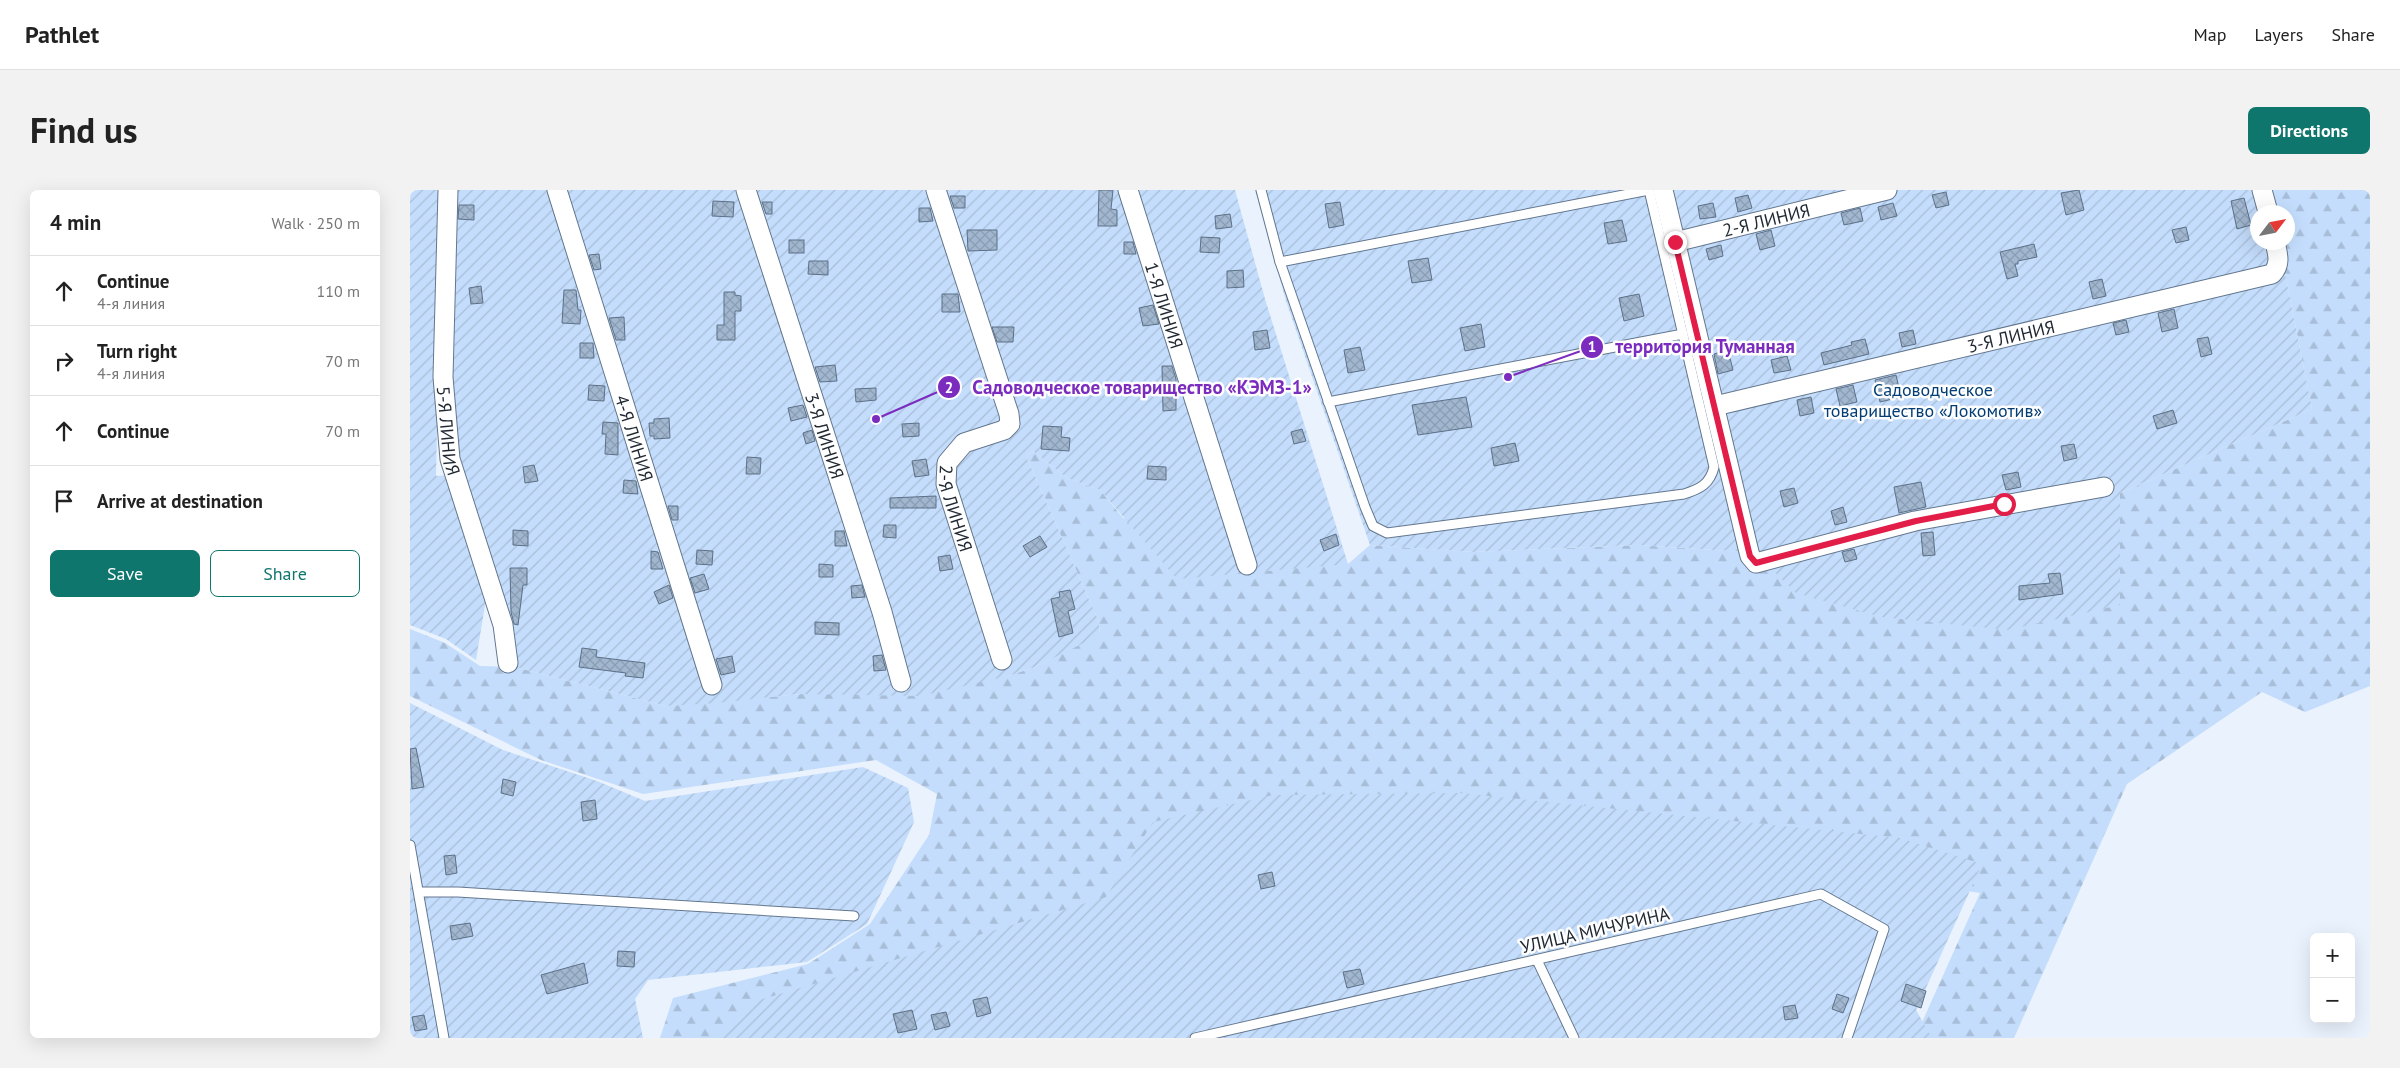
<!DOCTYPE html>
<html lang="en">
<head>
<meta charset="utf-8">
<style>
	body { margin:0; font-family:"PT Sans",sans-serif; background:#f2f2f2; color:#222 }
	.controls { position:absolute; right:15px; bottom:15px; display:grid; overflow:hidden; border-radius:8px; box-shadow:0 5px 20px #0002 }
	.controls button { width:45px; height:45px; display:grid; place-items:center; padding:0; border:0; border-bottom:1px solid #e0e0e0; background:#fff; color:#222; font:25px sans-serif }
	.compass { position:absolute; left:1840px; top:15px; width:45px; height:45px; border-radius:50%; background:#fff; box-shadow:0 5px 20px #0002; rotate:58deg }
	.stop { position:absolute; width:15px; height:15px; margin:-11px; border:4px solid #e11d48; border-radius:50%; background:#fff }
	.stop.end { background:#e11d48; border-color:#fff; box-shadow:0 1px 5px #0008 }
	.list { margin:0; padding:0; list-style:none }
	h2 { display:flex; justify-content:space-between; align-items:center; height:65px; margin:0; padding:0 20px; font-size:21px }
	h2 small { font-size:16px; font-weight:400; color:#767676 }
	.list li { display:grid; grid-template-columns:32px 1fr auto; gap:15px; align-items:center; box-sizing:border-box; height:70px; padding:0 20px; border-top:1px solid #e0e0e0 }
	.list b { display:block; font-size:19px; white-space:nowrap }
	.list p { margin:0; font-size:16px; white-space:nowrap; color:#767676 }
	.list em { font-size:16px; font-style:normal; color:#767676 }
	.actions { display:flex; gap:10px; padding:15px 20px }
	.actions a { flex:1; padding:11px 0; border:1px solid #0f766e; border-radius:8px; text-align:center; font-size:18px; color:#0f766e }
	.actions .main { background:#0f766e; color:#fff }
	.icon { flex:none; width:28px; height:28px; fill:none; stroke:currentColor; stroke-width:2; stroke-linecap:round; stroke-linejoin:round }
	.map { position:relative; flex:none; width:1960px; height:848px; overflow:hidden; border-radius:8px }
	header { display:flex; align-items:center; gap:30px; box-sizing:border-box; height:70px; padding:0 25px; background:#fff; border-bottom:1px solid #e0e0e0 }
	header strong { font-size:24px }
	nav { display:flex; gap:28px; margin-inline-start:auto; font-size:18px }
	.intro { display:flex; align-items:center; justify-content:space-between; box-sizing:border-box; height:120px; padding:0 30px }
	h1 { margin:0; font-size:35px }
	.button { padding:12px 22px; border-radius:8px; background:#0f766e; color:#fff; font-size:18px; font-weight:700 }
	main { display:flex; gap:30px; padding:0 30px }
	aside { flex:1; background:#fff; border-radius:8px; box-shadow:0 5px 20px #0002 }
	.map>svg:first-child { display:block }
	.forest { fill:url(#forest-firs) }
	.garden { fill:url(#garden-furrows) }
	.building { fill:url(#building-cross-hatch); stroke:#5c7087 }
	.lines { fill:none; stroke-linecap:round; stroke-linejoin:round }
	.service-casing { stroke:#63778e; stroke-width:11 }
	.minor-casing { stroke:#63778e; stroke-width:21 }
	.service { stroke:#fff; stroke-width:9 }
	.minor { stroke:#fff; stroke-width:19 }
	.route { stroke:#e11d48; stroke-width:6 }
	.labels { text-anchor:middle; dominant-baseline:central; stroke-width:5; stroke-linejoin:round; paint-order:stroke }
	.street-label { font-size:18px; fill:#1f2731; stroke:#fefefe }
	.park-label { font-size:18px; fill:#023e75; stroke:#fefefe }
	.leader { fill:none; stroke:#7b2cbf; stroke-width:2 }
	.callout-dot { fill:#7b2cbf; stroke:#fefefe; stroke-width:2 }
	.mark-label { font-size:15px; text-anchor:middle; font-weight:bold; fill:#fff }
	.callout-label { font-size:19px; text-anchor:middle; font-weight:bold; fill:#7b2cbf; stroke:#fefefe; stroke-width:5; stroke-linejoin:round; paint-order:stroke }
</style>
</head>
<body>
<header>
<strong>Pathlet</strong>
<nav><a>Map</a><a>Layers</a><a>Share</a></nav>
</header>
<div class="intro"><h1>Find us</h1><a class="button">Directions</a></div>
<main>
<aside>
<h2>4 min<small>Walk · 250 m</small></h2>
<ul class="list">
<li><svg class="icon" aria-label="ahead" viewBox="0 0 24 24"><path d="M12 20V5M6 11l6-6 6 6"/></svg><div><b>Continue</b><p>4-я линия</p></div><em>110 m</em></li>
<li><svg class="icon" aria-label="right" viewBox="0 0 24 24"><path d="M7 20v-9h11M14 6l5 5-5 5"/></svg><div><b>Turn right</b><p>4-я линия</p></div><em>70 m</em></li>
<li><svg class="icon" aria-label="ahead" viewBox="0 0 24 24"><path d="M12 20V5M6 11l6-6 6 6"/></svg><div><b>Continue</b></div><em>70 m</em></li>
<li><svg class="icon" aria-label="arrive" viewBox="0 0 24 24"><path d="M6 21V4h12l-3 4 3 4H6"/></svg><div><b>Arrive at destination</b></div></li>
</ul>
<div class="actions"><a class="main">Save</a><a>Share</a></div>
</aside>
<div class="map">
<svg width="1960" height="848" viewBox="0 0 1960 848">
	<defs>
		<pattern id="forest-firs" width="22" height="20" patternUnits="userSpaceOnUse" patternTransform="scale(1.25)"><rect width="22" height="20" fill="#c4ddfc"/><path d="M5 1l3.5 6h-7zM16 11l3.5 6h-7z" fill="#a8bed8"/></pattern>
		<pattern id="garden-furrows" width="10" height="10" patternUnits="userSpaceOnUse" patternTransform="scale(1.25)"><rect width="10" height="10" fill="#c4ddfc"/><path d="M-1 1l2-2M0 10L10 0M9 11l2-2" fill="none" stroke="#a8bed8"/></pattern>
		<pattern id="building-cross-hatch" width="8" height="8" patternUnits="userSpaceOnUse" patternTransform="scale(1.25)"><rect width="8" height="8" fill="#a1b7d0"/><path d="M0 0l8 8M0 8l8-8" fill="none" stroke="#8a9db3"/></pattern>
	</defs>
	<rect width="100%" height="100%" fill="#e9f2fd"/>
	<!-- forest -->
	<path class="forest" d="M1859 0H1960V496L1895 522 1852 502 1717 594 1604 848H1505L1570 703 1055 622 705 719 315 848H250L263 808 398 774 460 734 519 645 527 604 466 570 233 604 131 570 0 506V439L35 453 70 476 105 477 256 516 598 486 625 477 690 444 689 432 616 266 623 261 657 288 690 300 713 328 938 374 960 355 1064 362 1226 355 1336 362 1710 415V303L1902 219 1869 53 1878 52V22H1863Z"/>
	<!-- garden -->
	<g class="garden">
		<path d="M0 0H32L26 286 39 285 77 403 66 470 36 449 0 435Z"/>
		<path d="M42 0H825L855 109 938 374 767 389 690 300 657 288 623 261 616 266 689 432 690 445 625 477 598 486 510 506 389 504 307 513 256 516 105 477 43 266 36 196Z"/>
		<path d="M845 0H1247L1336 362 1226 355 1064 362 960 355 876 111Z"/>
		<path d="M1261 0H1859L1863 22H1848V52L1869 53 1902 219 1710 303V415L1597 440 1471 427 1386 403 1343 361Z"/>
		<path d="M0 513 93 560 187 591 235 611 453 577 498 598 504 632 457 734 397 772 238 790 225 809 233 848H0Z"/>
		<path d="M1050 603 1490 648 1572 674 1506 820 1522 848H309L339 813 696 707 743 632 863 605Z"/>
	</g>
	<!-- building -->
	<g class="building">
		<path d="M689 0H703L701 19 707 20V36H688Z"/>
		<path d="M1669 0 1674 20 1656 25 1651 3Z"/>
		<path d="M1536 2 1539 15 1526 18 1522 5Z"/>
		<path d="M1338 5 1342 18 1328 22 1325 8Z"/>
		<path d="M540 6H555V18H544Z"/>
		<path d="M1834 8 1841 35 1827 39 1821 11Z"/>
		<path d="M303 11 324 12 323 27 302 26Z"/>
		<path d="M352 12H362V24H356Z"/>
		<path d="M930 12 934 35 919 38 915 14Z"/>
		<path d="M1303 13 1306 27 1290 29 1288 16Z"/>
		<path d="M1483 13 1487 26 1471 30 1468 17Z"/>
		<path d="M49 15H64V30L48 29Z"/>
		<path d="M509 18H520L523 31 509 32Z"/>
		<path d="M1450 18 1453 31 1434 35 1431 23Z"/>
		<path d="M820 24 822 37 806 39 805 26Z"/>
		<path d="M1212 30 1217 51 1198 54 1194 33Z"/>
		<path d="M1776 37 1779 50 1766 53 1762 40Z"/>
		<path d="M557 40H587V60L558 61Z"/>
		<path d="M1361 40 1365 56 1350 60 1346 44Z"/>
		<path d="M791 47 810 48 809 63 790 62Z"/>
		<rect x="379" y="50" width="15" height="13"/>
		<path d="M714 52H723L726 64H714Z"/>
		<path d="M1624 54 1627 67 1608 71V74H1605L1608 86 1597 89 1590 62Z"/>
		<path d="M1311 55 1313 66 1299 70 1296 59Z"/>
		<path d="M189 64 191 79 184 80 179 65Z"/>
		<path d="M1018 68 1022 90 1002 93 998 71Z"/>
		<path d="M399 71H418V85L398 84Z"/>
		<path d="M833 80 834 97 817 98V81Z"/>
		<path d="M1692 89 1696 106 1683 109 1679 92Z"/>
		<path d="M71 96 73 113 61 114 59 98Z"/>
		<path d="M154 100H166L168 120H171L170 134 152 133Z"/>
		<path d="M314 102H325V105L331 106V121H325V150H307V135H314Z"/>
		<path d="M532 104H548L550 122H532Z"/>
		<path d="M1229 104 1234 126 1214 131 1209 108Z"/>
		<path d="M743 115 749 134 733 136 729 118Z"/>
		<path d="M1764 119 1768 138 1752 142 1748 123Z"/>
		<path d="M214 127 215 150H206L199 128Z"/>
		<path d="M1716 130 1719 142 1706 145 1703 133Z"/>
		<path d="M1071 134 1075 157 1055 161 1050 138Z"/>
		<path d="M582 137H604L603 152H587Z"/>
		<path d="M857 140 860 158 845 160 843 142Z"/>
		<path d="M1503 140 1506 154 1492 157 1489 143Z"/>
		<path d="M1798 147 1802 164 1791 167 1787 149Z"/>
		<path d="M1455 149 1459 164 1414 175 1411 163 1442 155 1441 152Z"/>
		<path d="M170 153H183L184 168H170Z"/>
		<path d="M950 157 955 180 938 183 934 160Z"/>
		<path d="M1318 160 1323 180 1308 184 1304 164Z"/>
		<path d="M1377 166 1381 180 1364 183 1361 170Z"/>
		<path d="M425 175 427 191 410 192 405 177Z"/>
		<path d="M752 176H762L766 189V220L753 221Z"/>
		<path d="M1486 185 1491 207 1470 212 1465 190Z"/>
		<path d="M179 195 195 196 194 211 178 210Z"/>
		<path d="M1443 195 1447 212 1430 216 1426 199Z"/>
		<path d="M466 198V210L446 212 445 199Z"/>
		<path d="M1056 207 1062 237 1008 245 1002 215Z"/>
		<path d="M1401 207 1404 223 1390 226 1387 210Z"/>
		<path d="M393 215 397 227 381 231 378 218Z"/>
		<path d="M1763 220 1767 233 1747 239 1743 226Z"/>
		<path d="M259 228 260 248 244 249V246H240L239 233H244V229Z"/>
		<path d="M193 232 208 233V265L195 264 196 244H192Z"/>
		<path d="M509 233V246L493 247 492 234Z"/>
		<path d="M633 236 652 237 651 247 660 248 659 261 631 259Z"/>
		<path d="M892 239 896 251 884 254 881 242Z"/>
		<path d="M402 240 405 251 396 254 393 243Z"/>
		<path d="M1105 253 1109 271 1084 276 1081 258Z"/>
		<path d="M1664 254 1667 268 1654 271 1651 256Z"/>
		<path d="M337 267 351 268 350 284H336Z"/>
		<path d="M516 269 519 285 505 287 502 271Z"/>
		<path d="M124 275 128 291 115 293 113 277Z"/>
		<path d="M738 276 756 277V290L737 289Z"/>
		<path d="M1608 282 1611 297 1596 300 1592 285Z"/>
		<path d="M214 290 226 291 228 304 213 303Z"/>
		<path d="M1511 292 1516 317 1489 323 1484 297Z"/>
		<path d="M1384 298 1388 313 1374 317 1370 301Z"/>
		<path d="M526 306V318H480V308Z"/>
		<path d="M258 316H268V330H262Z"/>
		<path d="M1433 317 1437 332 1425 335 1421 321Z"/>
		<path d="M474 335H486V348L473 347Z"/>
		<path d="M103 340 118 341V356L103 355Z"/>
		<path d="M425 341H434L437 356H425Z"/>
		<path d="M1523 342 1525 365 1513 366 1511 343Z"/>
		<path d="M926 344 929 355 914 361 910 350Z"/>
		<path d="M630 346 637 357 620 367 613 356Z"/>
		<path d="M1444 359 1447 369 1435 372 1432 362Z"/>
		<path d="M287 360 303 361 302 375 286 374Z"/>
		<path d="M241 361 248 362 253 379H241Z"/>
		<path d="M540 365 543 379 530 381 528 367Z"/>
		<path d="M409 374 423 375V387H409Z"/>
		<path d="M100 378H117V395H113L108 435 104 434 101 422Z"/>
		<path d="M1650 383 1653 404 1609 410V396L1640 393 1638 384Z"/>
		<path d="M294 384 299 399 285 403 280 388Z"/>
		<path d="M259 395 263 408 249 414 244 402Z"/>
		<path d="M452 395 455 407 442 408 441 396Z"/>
		<path d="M660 400 665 419 658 421 663 443 649 447 641 409 650 407 649 402Z"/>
		<path d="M405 432 429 433V445L405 444Z"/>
		<path d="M172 458 187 460 186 467 235 473 233 488 215 486 216 483 169 477Z"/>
		<path d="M472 465 476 480 464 481 463 466Z"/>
		<path d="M322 466 325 482 311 485 306 469Z"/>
		<path d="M6 558 14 597 2 599 0 559Z"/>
		<path d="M93 589 106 592 103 606 91 603Z"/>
		<path d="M185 610 187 629 173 631 171 612Z"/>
		<path d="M45 665 47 683 36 685 34 666Z"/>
		<path d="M862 682 865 696 851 699 848 685Z"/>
		<path d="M60 733 63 746 42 750 40 736Z"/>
		<path d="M208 761 225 762 224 777 207 776Z"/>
		<path d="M174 773 178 793 137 804 131 785Z"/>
		<path d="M950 779 954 794 937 798 933 782Z"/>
		<path d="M1496 794 1516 801 1511 818 1491 811Z"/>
		<path d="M1427 804 1439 808 1433 823 1422 819Z"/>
		<path d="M577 807 581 823 567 827 563 810Z"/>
		<path d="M1385 815 1388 828 1375 830 1373 817Z"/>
		<path d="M502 820 507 839 488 843 483 824Z"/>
		<path d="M536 822 540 836 525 840 521 825Z"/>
		<path d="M14 825 17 839 5 841 2 827Z"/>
	</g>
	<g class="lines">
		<!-- service casing -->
		<g class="service-casing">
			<g id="service">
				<path d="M851 0 870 72 955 317 963 336 977 343 1274 304C1290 299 1300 294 1304 277L1239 0"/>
				<path d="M870 72 1239 0"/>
				<path d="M918 212 1273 144"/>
				<path d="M0 655 34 848"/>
				<path d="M10 702H48L444 726"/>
				<path d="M1127 770 1164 848"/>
				<path d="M785 848 1411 704 1474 739 1437 848"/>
			</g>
		</g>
		<!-- minor casing -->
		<g class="minor-casing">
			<g id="minor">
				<path id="s1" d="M38 0 33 187 40 269 93 435 98 473"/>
				<path id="s2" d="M147 0 302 495"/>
				<path id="s3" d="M336 0 472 422 491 492"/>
				<path id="s4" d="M526 0 599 224 600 234 594 240 554 253 537 273 536 294 592 470"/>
				<path id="s5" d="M718 0 837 375"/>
				<path d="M1253 0 1338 358 1340 366 1346 373 1505 331 1694 297"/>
				<path d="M1852 0 1858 22"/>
				<path id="s6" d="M1265 52 1477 0"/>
				<path id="s7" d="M1305 216 1862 84C1871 74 1868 65 1865 52"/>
			</g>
		</g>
		<!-- service -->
		<use href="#service" class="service"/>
		<!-- minor -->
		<use href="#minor" class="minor"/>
	</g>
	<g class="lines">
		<!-- route -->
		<path class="route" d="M1265 52 1338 358 1340 366 1346 373 1506 331 1594 314"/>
	</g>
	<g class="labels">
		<!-- street labels -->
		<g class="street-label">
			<text stroke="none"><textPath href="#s6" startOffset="94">2-Я ЛИНИЯ</textPath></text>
			<text stroke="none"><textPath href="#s5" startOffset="121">1-Я ЛИНИЯ</textPath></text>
			<text stroke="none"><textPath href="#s7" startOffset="304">3-Я ЛИНИЯ</textPath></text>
			<text stroke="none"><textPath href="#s1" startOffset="241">5-Я ЛИНИЯ</textPath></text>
			<text stroke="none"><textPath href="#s3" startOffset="258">3-Я ЛИНИЯ</textPath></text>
			<text stroke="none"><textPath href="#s2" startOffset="260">4-Я ЛИНИЯ</textPath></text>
			<text stroke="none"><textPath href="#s4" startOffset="369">2-Я ЛИНИЯ</textPath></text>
			<text transform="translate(1185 740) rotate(-13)">УЛИЦА МИЧУРИНА</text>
		</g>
		<!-- park labels -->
		<g class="park-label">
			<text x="1523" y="199">Садоводческое<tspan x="1523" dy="21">товарищество «Локомотив»</tspan></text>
		</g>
	</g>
	<!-- callouts -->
	<path class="leader" d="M1098 187L1182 157M466 229L539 197"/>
	<g class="callout-dot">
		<circle cx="1098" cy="187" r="5"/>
		<circle cx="466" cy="229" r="5"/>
		<circle cx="1182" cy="157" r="12"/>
		<circle cx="539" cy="197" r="12"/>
	</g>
	<g class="mark-label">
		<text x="1182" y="162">1</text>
		<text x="539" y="203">2</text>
	</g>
	<g class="callout-label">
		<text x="1295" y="163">территория Туманная</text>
		<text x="732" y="204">Садоводческое товарищество «КЭМЗ-1»</text>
	</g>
</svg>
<div class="controls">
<button>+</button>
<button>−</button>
</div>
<svg class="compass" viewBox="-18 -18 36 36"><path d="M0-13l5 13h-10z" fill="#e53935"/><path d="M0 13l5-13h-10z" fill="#767676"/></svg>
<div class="stop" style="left:1594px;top:314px"></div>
<div class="stop end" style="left:1265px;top:52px"></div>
</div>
</main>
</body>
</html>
